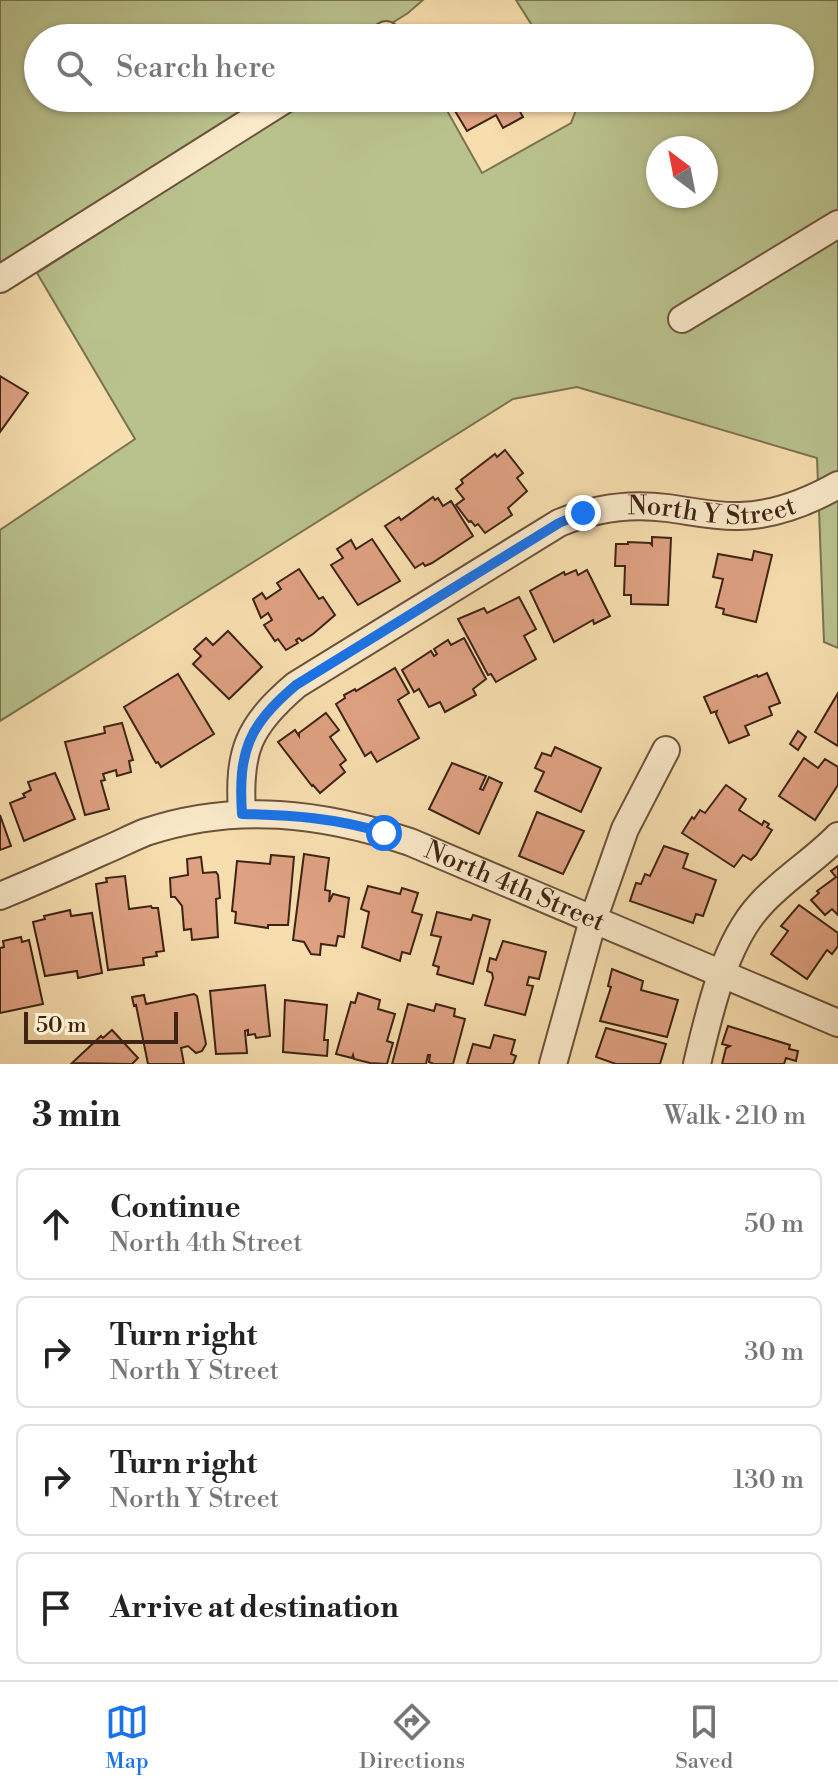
<!DOCTYPE html>
<html lang="en">
<head>
<meta charset="utf-8">
<style>
	body { margin:0; font-family:"Libre Bodoni",serif; background:#f6f6f6; color:#222 }
	.compass { position:absolute; left:646px; top:136px; width:72px; height:72px; border-radius:50%; background:#fff; box-shadow:0 2px 6px #0004; rotate:328deg }
	.scale { position:absolute; left:24px; bottom:20px; width:154px; box-sizing:border-box; padding-left:8px; border:4px solid #3f2315; border-top:0; font-size:22px; line-height:28px; white-space:nowrap; color:#3f2315; -webkit-text-stroke:6px #faeaca; paint-order:stroke }
	.stop { position:absolute; width:24px; height:24px; margin:-18px; border:6px solid #1a73e8; border-radius:50%; background:#fff }
	.stop.end { background:#1a73e8; border-color:#fff; box-shadow:0 2px 8px #0008 }
	.list { margin:0; padding:0; list-style:none }
	h2 { display:flex; justify-content:space-between; align-items:center; height:104px; margin:0; padding:0 32px; font-size:34px }
	h2 small { font-size:26px; font-weight:400; color:#767676 }
	.list li { display:grid; grid-template-columns:52px 1fr auto; gap:24px; align-items:center; box-sizing:border-box; height:112px; margin:0 16px 16px; padding:0 16px; border:2px solid #e0e0e0; border-radius:12px }
	.list b { display:block; font-size:30px; white-space:nowrap }
	.list p { margin:0; font-size:26px; white-space:nowrap; color:#767676 }
	.list em { font-size:26px; font-style:normal; color:#767676 }
	.icon { flex:none; width:44px; height:44px; fill:none; stroke:currentColor; stroke-width:2; stroke-linecap:round; stroke-linejoin:round }
	.map { position:relative; flex:none; width:838px; height:1064px; overflow:hidden }
	.search { position:absolute; background:#fff; box-shadow:0 2px 6px #0004; left:24px; right:24px; top:24px; height:88px; display:flex; align-items:center; gap:20px; box-sizing:border-box; padding:0 28px; border-radius:44px; color:#767676; font-size:30px }
	.sheet { height:616px; background:#fff }
	nav { display:flex; justify-content:space-around; align-items:center; box-sizing:border-box; height:112px; border-top:2px solid #e0e0e0; background:#fff; font-size:22px; color:#767676 }
	nav a { display:grid; justify-items:center; gap:4px }
	nav .on { color:#1a73e8 }
	.map>svg:first-child { display:block }
	.green { fill:#b9c28d; stroke:#7c7251; stroke-width:2; fill-rule:evenodd }
	.building { fill:#dea182; stroke:#3f2315; stroke-width:2 }
	.lines { fill:none; stroke-linecap:round; stroke-linejoin:round }
	.minor-casing { stroke:#6d523b; stroke-width:30 }
	.minor { stroke:#faeaca; stroke-width:26 }
	.route { stroke:#1a73e8; stroke-width:10 }
	.labels { text-anchor:middle; dominant-baseline:central; stroke-width:8; stroke-linejoin:round; paint-order:stroke }
	.street-label { font-size:26px; fill:#3f2315; stroke:#faeaca }
</style>
</head>
<body>
<div class="map">
<svg width="838" height="1064" viewBox="0 0 838 1064">
	<rect width="100%" height="100%" fill="#f7deae"/>
	<filter id="stains"><feTurbulence type="fractalNoise" baseFrequency=".0025" numOctaves="4"/><feColorMatrix values="0 0 0 0 .2 0 0 0 0 .09 0 0 0 0 .02 0 0 0 .5 -.17"/></filter>
	<radialGradient id="worn" r=".72"><stop offset=".6" stop-color="#630" stop-opacity="0"/><stop offset="1" stop-color="#630" stop-opacity=".3"/></radialGradient>
	<!-- green -->
	<g class="green">
		<path d="M0 0H423L408 13 368 38H38V98H272L0 267Z"/>
		<path d="M516 0H838V648L824 642 817 458 577 387 513 399 0 721V530L135 439 37 273 309 98H440L482 173 571 123 579 102 577 98H800V38H540ZM658 148H706V196H658Z"/>
	</g>
	<!-- building -->
	<g class="building">
		<path d="M467 98H527L516 104 523 117 503 128 496 115 467 131 452 106Z"/>
		<path d="M0 376 28 393 0 432Z"/>
		<path d="M505 450 523 473 517 478 527 491 508 508 512 515 485 533 478 524 475 526 471 521 469 522 456 505 464 499 456 489 463 483 461 480 495 454 497 457Z"/>
		<path d="M433 497 435 500 438 498 443 506 451 501 473 536 432 563 425 566 423 563 415 568 385 526 399 517 401 520Z"/>
		<path d="M652 537 671 538 668 605 631 604V595H624L625 566H615L616 544H628V542L650 543 652 545Z"/>
		<path d="M372 539 400 581 358 605 331 565 343 558 337 549 351 540 356 549Z"/>
		<path d="M754 551 772 555 756 622 723 614 724 609 716 607 723 579 713 577 718 554 752 560Z"/>
		<path d="M299 569 319 599 323 597 335 615 313 634 302 641 299 638 296 640 298 643 286 650 278 639 275 641 264 625 272 620 268 613 261 618 253 599 262 593 266 599 281 589 277 583Z"/>
		<path d="M576 570 578 575 587 570 610 616 594 624 593 620 554 642 530 591 564 572 565 575Z"/>
		<path d="M519 597 536 629 524 636 536 659 496 682 491 674 488 675 458 619 484 608 487 613Z"/>
		<path d="M228 631 262 667 229 699 193 664 201 656 194 649 206 638 213 645Z"/>
		<path d="M464 638 486 679 473 689 476 695 445 712 440 702 429 707 419 689 414 692 402 670 431 651 434 656 437 654 434 649 448 640 451 645Z"/>
		<path d="M395 668 409 693 398 700 419 738 377 762 371 752 365 756 336 704 345 698 344 695 355 689 356 691Z"/>
		<path d="M767 673 780 703 769 707 772 715 745 726 749 735 729 743 716 714 717 711 711 713 704 697 757 675 758 677Z"/>
		<path d="M178 674 214 734 161 767 158 762 156 763 124 707Z"/>
		<path d="M838 693V746L815 732Z"/>
		<path d="M326 713 339 730 330 737 346 760 340 765 345 772 320 793 313 785 312 786 278 742 295 730 299 736V733Z"/>
		<path d="M122 723 133 760 129 761 131 772 117 776 116 770 103 774 105 780 101 781 109 809 85 815 65 742 105 733 104 727Z"/>
		<path d="M798 731 806 737 798 750 790 744Z"/>
		<path d="M555 747 601 768 581 812 535 791 544 772 535 768 542 753 551 756Z"/>
		<path d="M804 758 818 768 825 759 838 767V785L815 820 779 796Z"/>
		<path d="M452 763 486 776 480 789 483 790 489 777 502 783 479 834 429 809Z"/>
		<path d="M55 773 75 819 24 841 10 803 25 797 23 794 31 790 28 782Z"/>
		<path d="M726 785 746 799 739 810 762 825 764 821 769 824 767 827 772 830 756 855 751 860 743 855 734 867 682 833 692 817 694 819 700 810 705 813Z"/>
		<path d="M537 812 584 831 563 874 519 856Z"/>
		<path d="M0 815 11 846 0 850Z"/>
		<path d="M664 846 688 854 683 868 716 880 703 916 696 914 693 923 630 901 636 883 641 884 645 874 650 876Z"/>
		<path d="M304 854 329 858 325 890 330 891 329 902 333 894 349 898 344 937 338 936 336 946 321 944 320 955 311 954 304 942 293 940Z"/>
		<path d="M271 855 294 857 288 925H268V928L235 923 236 912 232 911 237 861 270 864Z"/>
		<path d="M201 857 203 873 216 872 218 875 220 898 216 899 218 937 192 940 191 929 184 930 182 906 175 897H171L170 878 188 875 187 859Z"/>
		<path d="M838 866V915L832 909 825 915 811 900 819 893 817 891 836 877 831 871Z"/>
		<path d="M125 876 129 909 151 906 152 908H158L164 951 156 952 157 956 143 958 144 965 108 970 96 884 107 882 106 878Z"/>
		<path d="M368 886 400 894 402 888 418 893 412 912 422 915 410 954 402 952 400 961 362 947 369 912 361 909Z"/>
		<path d="M799 905 838 933V946L832 954 827 950 807 979 771 954 788 931 781 926Z"/>
		<path d="M70 910 71 916 92 913 102 973 78 978 77 971 45 976 33 922 45 919 44 916Z"/>
		<path d="M437 912 471 920 473 915 490 920 473 984 437 974 439 967 433 965 441 937 431 935Z"/>
		<path d="M21 937 22 942 29 940 43 1004 0 1013V948L4 947 3 941Z"/>
		<path d="M503 941 546 952 539 979 529 977 527 985 533 986 525 1015 485 1005 493 978 492 973 487 971 490 958 496 960Z"/>
		<path d="M612 969 643 981 641 990 678 1000 667 1037 600 1021 611 987 608 986Z"/>
		<path d="M265 985 270 1036 256 1038 255 1034 248 1035V1030L245 1031 247 1053 216 1054 210 991Z"/>
		<path d="M358 993 380 1000 378 1009 395 1014 387 1041 393 1043 387 1064 370 1063 354 1059 353 1055 352 1058 336 1054 351 1002 355 1003Z"/>
		<path d="M194 994 197 996 206 1044 202 1051 196 1053 188 1046 181 1048 184 1064H148L136 1005 134 1006 132 997 144 995 146 1004Z"/>
		<path d="M285 1000 327 1005 324 1040H328L327 1056 283 1052Z"/>
		<path d="M408 1004 434 1011 436 1004 455 1009 454 1016 465 1019 453 1064H434L429 1062 430 1055H428L426 1064H392Z"/>
		<path d="M728 1026 790 1045 789 1049 798 1051 796 1061 786 1058 784 1064H722L726 1048 730 1046 722 1044Z"/>
		<path d="M606 1028 666 1044 660 1064H616L596 1057Z"/>
		<path d="M112 1030 138 1058 132 1064 72 1063 101 1036 103 1038Z"/>
		<path d="M494 1035 515 1040 511 1054 516 1056 513 1064H467L473 1044 490 1048Z"/>
	</g>
	<g class="lines">
		<!-- minor casing -->
		<g class="minor-casing">
			<g id="minor">
				<path d="M382 38 386 35"/>
				<path d="M0 279 287 98"/>
				<path d="M682 319 838 224"/>
				<path id="s1" d="M242 814C238 751 248 726 296 685L559 523C594 508 629 503 667 508 691 511 715 517 740 516 774 515 808 502 838 485"/>
				<path id="s2" d="M0 896C34 882 68 867 101 852 116 846 131 838 146 832 237 802 322 813 410 842L838 1023"/>
				<path d="M553 1064 593 920 625 829 666 750"/>
				<path d="M697 1064C709 1014 724 944 760 905 783 879 814 861 838 836"/>
			</g>
		</g>
		<!-- minor -->
		<use href="#minor" class="minor"/>
	</g>
	<g class="lines">
		<!-- route -->
		<path class="route" d="M384 833C338 818 290 815 242 814 238 751 248 726 296 685L559 523 583 513"/>
	</g>
	<g class="labels">
		<!-- street labels -->
		<g class="street-label">
			<text stroke="none"><textPath href="#s1" startOffset="612">North Y Street</textPath></text>
			<text stroke="none"><textPath href="#s2" startOffset="542">North 4th Street</textPath></text>
		</g>
	</g>
	<rect width="100%" height="100%" filter="url(#stains)"/>
	<rect width="100%" height="100%" fill="url(#worn)"/>
</svg>
<svg class="compass" viewBox="-18 -18 36 36"><path d="M0-13l5 13h-10z" fill="#e53935"/><path d="M0 13l5-13h-10z" fill="#767676"/></svg>
<div class="scale">50 m</div>
<div class="stop" style="left:384px;top:833px"></div>
<div class="stop end" style="left:583px;top:513px"></div>
<div class="search"><svg class="icon" aria-label="search" viewBox="0 0 24 24"><circle cx="10" cy="10" r="6"/><path d="M15 15l6 6"/></svg>Search here</div>
</div>
<section class="sheet">
<h2>3 min<small>Walk · 210 m</small></h2>
<ul class="list">
<li><svg class="icon" aria-label="ahead" viewBox="0 0 24 24"><path d="M12 20V5M6 11l6-6 6 6"/></svg><div><b>Continue</b><p>North 4th Street</p></div><em>50 m</em></li>
<li><svg class="icon" aria-label="right" viewBox="0 0 24 24"><path d="M7 20v-9h11M14 6l5 5-5 5"/></svg><div><b>Turn right</b><p>North Y Street</p></div><em>30 m</em></li>
<li><svg class="icon" aria-label="right" viewBox="0 0 24 24"><path d="M7 20v-9h11M14 6l5 5-5 5"/></svg><div><b>Turn right</b><p>North Y Street</p></div><em>130 m</em></li>
<li><svg class="icon" aria-label="arrive" viewBox="0 0 24 24"><path d="M6 21V4h12l-3 4 3 4H6"/></svg><div><b>Arrive at destination</b></div></li>
</ul>
</section>
<nav>
<a class="on"><svg class="icon" aria-label="map" viewBox="0 0 24 24"><path d="M3 6l6-2 6 2 6-2v14l-6 2-6-2-6 2zM9 4v14M15 6v14"/></svg>Map</a>
<a><svg class="icon" aria-label="directions" viewBox="0 0 24 24"><path d="M12 3l9 9-9 9-9-9zM9 14v-3h6M13 9l2 2-2 2"/></svg>Directions</a>
<a><svg class="icon" aria-label="saved" viewBox="0 0 24 24"><path d="M7 4h10v16l-5-4-5 4z"/></svg>Saved</a>
</nav>
</body>
</html>
